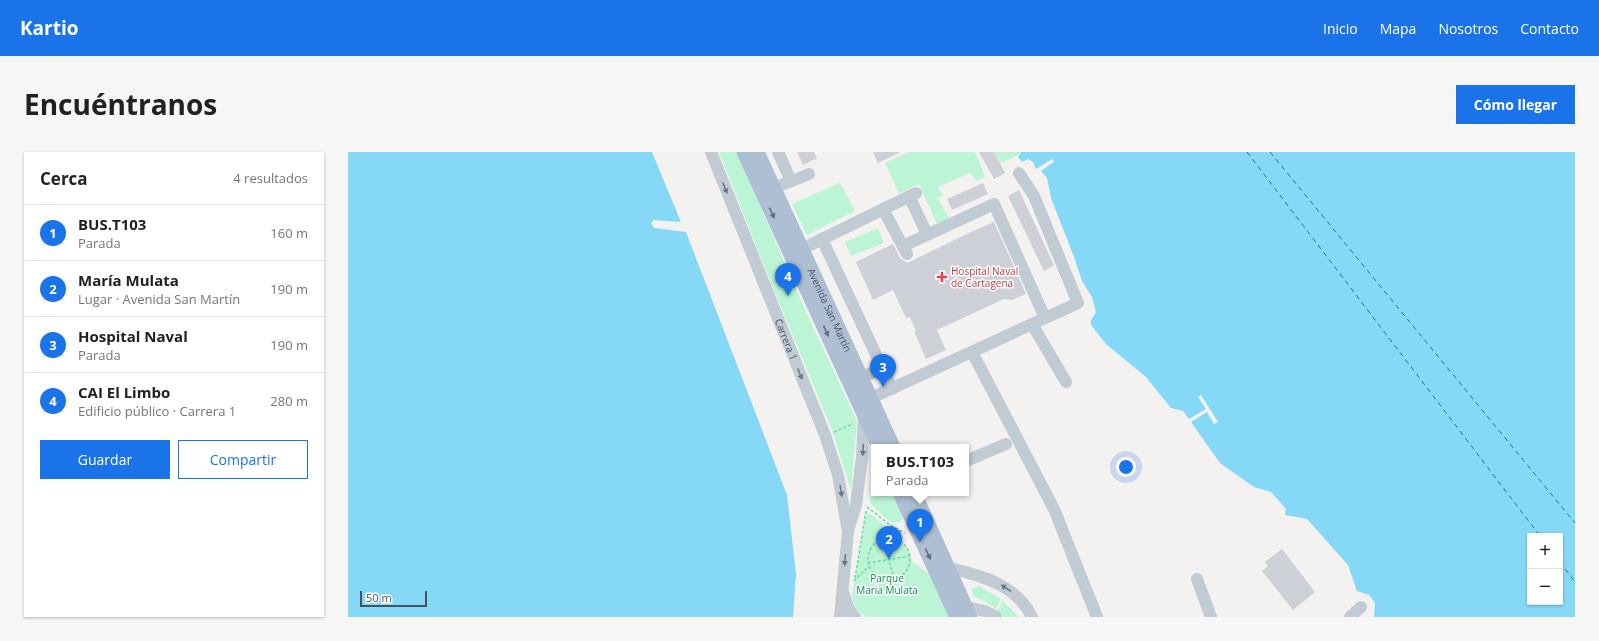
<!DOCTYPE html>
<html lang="es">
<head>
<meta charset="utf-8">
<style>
	body { margin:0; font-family:"Open Sans",sans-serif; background:#f6f6f6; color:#202124 }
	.controls { position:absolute; right:12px; bottom:12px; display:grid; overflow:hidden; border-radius:0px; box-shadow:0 1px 3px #0004 }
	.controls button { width:36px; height:36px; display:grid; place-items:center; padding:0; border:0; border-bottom:1px solid #e0e0e0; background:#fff; color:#202124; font:20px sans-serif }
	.scale { position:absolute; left:12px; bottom:10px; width:67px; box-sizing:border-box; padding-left:4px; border:2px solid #475362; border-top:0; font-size:11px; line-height:14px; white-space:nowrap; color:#475362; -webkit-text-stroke:3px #fff; paint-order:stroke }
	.you { position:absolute; left:778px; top:315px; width:14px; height:14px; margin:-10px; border:3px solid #fff; border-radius:50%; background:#1a73e8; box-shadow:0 0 0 6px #1a73e833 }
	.badge { display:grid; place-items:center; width:26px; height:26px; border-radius:50%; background:#1a73e8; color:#fff; font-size:13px; font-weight:700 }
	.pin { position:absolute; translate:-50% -33px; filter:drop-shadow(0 1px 2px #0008) }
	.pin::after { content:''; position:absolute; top:21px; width:14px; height:12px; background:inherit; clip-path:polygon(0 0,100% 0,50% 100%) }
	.popup { position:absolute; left:523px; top:292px; width:98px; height:52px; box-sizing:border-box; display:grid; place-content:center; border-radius:0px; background:#fff; filter:drop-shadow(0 1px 3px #0005); font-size:13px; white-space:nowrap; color:#757577 }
	.popup b { font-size:15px; color:#202124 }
	.popup::after { content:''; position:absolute; left:50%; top:100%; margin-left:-8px; border:8px solid transparent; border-top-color:#fff }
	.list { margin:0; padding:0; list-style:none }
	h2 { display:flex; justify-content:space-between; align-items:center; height:52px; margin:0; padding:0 16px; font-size:17px }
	h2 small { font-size:13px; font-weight:400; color:#757577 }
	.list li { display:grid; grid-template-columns:26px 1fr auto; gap:12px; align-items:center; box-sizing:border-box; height:56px; padding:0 16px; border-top:1px solid #e0e0e0 }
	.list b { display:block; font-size:15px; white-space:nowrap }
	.list p { margin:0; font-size:13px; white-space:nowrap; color:#757577 }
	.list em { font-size:13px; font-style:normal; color:#757577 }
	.actions { display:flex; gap:8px; padding:12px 16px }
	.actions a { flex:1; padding:9px 0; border:1px solid #1a73e8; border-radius:0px; text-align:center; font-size:14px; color:#1a73e8 }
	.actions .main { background:#1a73e8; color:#fff }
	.map { position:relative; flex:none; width:1227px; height:465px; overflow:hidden; border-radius:0px }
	header { display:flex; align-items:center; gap:24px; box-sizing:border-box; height:56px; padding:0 20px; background:#1a73e8; color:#fff }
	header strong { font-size:19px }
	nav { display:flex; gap:22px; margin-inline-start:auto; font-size:14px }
	.intro { display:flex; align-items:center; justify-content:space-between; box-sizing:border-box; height:96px; padding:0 24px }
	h1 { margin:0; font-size:28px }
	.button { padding:10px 18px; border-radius:0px; background:#1a73e8; color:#fff; font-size:14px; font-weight:700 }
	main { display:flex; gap:24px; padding:0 24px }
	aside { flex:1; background:#fff; border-radius:0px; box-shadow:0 1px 3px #0004 }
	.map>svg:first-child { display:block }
	.green { fill:#bcf5d5 }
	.water { fill:#85d9f6; fill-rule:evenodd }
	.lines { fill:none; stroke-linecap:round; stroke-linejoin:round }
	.ferry { stroke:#027eaa; stroke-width:1; stroke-dasharray:5 4; stroke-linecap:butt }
	.building { fill:#cdd0d7 }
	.path { stroke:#70d7aa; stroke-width:1.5; stroke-dasharray:3 2; stroke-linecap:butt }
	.minor { stroke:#c1cbd4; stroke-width:12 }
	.major { stroke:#aebfd3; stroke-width:15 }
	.oneway { fill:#6c7784 }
	.oneway2 { fill:#616e7e }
	.health-dot { fill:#e0444e; stroke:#fff; stroke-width:1.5 }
	.labels { text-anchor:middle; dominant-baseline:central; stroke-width:3; stroke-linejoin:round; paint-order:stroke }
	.health-label { font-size:10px; fill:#be3a42; stroke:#fff; text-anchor:start }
	.street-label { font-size:10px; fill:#475362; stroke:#fff }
	.park-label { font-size:10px; fill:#0d8851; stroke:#fff }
</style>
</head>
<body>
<header>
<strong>Kartio</strong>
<nav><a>Inicio</a><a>Mapa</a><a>Nosotros</a><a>Contacto</a></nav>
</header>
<div class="intro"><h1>Encuéntranos</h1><a class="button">Cómo llegar</a></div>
<main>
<aside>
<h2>Cerca<small>4 resultados</small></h2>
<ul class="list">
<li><span class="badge">1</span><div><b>BUS.T103</b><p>Parada</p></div><em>160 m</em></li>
<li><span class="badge">2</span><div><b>María Mulata</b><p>Lugar · Avenida San Martín</p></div><em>190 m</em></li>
<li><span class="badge">3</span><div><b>Hospital Naval</b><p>Parada</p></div><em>190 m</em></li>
<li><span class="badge">4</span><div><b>CAI El Limbo</b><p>Edificio público · Carrera 1</p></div><em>280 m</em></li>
</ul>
<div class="actions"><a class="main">Guardar</a><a>Compartir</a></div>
</aside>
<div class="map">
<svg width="1227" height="465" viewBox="0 0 1227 465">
	<rect width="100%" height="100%" fill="#f4f1f1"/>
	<!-- green -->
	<g class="green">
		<path d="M371 0H389L454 151 509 269 503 338 484 278 425 136Z"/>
		<path d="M560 0H627L637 25 629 29 622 21 590 35 595 43 589 46 601 66 589 72 571 32 551 41 537 11Z"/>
		<path d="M646 0H673L674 1 653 11Z"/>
		<path d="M492 31 507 59 459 83 444 52Z"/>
		<path d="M530 76 536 91 503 104 497 90Z"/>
		<path d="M526 316V341H543L555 366 552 370H542L522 351Z"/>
		<path d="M518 359C532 370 561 389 562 408L580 421 606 465H518L508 457 504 445Z"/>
		<path d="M631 434 653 447 648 457 636 449 625 444 624 437Z"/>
		<path d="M655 449 671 465H656L649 459Z"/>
	</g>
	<!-- water -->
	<g class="water">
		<path d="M0 0H304L333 70 306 68 303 71 306 76 338 80 439 343 448 422 445 465H0Z"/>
		<path d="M673 0H1227V465H1026L1027 451 1021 443 1009 439 1000 413 959 367 937 363 938 357 923 340 906 335 872 311 843 270 859 260 866 272 870 270 853 243 850 245 858 257 841 267 835 259 823 256 798 225 758 192 743 173V168L748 160 744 145 734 129 726 105 703 46 699 26 693 19 706 10 704 7 688 17 685 10 680 7 674 10 670 5 673 1ZM1182 384H1212V450H1182Z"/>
	</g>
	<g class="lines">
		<!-- ferry -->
		<g class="ferry">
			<path d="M899 0 1192 384"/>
			<path d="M922 0 1227 371"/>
			<path d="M1212 410 1227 430"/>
		</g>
	</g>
	<!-- building -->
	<g class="building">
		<path d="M449 0H466L469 6 455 13Z"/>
		<path d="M525 0H553L530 11Z"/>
		<path d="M631 0H646L657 21 646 27Z"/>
		<path d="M635 31 640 42 604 58 599 47Z"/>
		<path d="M671 38 706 113 696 119 660 44Z"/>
		<path d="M646 70 678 142 664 148 656 147 589 178 598 198 578 207 566 179H568L562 165 558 166 545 138 525 148 508 110 545 92 552 106 559 111 625 79Z"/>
		<path d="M934 397 967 440 945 458 914 419 920 414 917 410Z"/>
	</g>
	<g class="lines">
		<!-- path -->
		<g class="path">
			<path d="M486 280 505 272"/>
			<path d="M519 355 542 373 557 381"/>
			<circle cx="541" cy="407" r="21"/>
			<path d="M535 386 546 427"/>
			<path d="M520 411 562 404"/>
			<path d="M507 426 518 359"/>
			<path d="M506 429 521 414"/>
		</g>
		<!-- minor -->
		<g class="minor">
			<path id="s1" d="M363 0 477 283 490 323 499 375"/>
			<path d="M430 0 443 29"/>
			<path d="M426 36 461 22"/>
			<path d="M561 44 579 82"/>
			<path d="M535 57 559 102"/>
			<path d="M474 87 544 237"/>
			<path d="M555 94 646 52 697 166"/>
			<path d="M454 97 568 41"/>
			<path d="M684 172 718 230"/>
			<path d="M624 200 706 357 749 465"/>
			<path d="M513 226 534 216"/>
			<path d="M618 309 658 292"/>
			<path d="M601 416C634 424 668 432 684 465"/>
			<path d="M849 427 863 465"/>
			<path d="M496 443 502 460 507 465"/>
			<path d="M618 455 637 459 648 465"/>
			<path d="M492 465 500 379 508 353 514 305 516 264 523 246 730 151 686 44 671 21"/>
			<path d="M1002 465 1013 455"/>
		</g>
		<!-- major -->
		<g class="major">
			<path d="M396 0 531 295"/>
			<path id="s2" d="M409 0 545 295"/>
			<path d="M552 341 609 465"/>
			<path d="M566 341 622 465"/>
		</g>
	</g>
	<!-- one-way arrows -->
	<defs><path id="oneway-solid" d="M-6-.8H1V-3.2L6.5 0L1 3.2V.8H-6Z"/></defs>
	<g class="oneway">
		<use href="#oneway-solid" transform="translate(377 36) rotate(68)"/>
		<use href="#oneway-solid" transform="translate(452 222) rotate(68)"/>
		<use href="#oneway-solid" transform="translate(515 298) rotate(93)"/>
		<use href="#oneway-solid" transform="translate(493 339) rotate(81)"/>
		<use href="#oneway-solid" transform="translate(497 408) rotate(95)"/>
		<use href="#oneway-solid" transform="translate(658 436) rotate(-147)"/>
	</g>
	<g class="oneway2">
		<use href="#oneway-solid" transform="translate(424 61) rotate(65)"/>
		<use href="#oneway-solid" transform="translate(478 179) rotate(65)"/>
		<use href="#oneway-solid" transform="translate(580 402) rotate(65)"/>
	</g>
	<!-- markers -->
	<path class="health-dot" d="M592 119h4v4h4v4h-4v4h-4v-4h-4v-4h4z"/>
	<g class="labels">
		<!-- health labels -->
		<g class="health-label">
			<text x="603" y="119">Hospital Naval<tspan x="603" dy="12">de Cartagena</tspan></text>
		</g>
		<!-- street labels -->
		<g class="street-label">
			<text stroke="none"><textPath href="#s2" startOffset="174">Avenida San Martín</textPath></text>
			<text stroke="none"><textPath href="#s1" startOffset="202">Carrera 1</textPath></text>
		</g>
		<!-- park labels -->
		<g class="park-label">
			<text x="539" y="426">Parque<tspan x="539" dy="12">Maria Mulata</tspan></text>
		</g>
	</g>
</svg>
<div class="controls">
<button>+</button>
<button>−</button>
</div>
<div class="scale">50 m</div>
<div class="you"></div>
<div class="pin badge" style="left:572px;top:390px">1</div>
<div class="popup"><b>BUS.T103</b>Parada</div>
<div class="pin badge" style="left:541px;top:407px">2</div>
<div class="pin badge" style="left:535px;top:235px">3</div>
<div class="pin badge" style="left:440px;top:144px">4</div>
</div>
</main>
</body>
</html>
